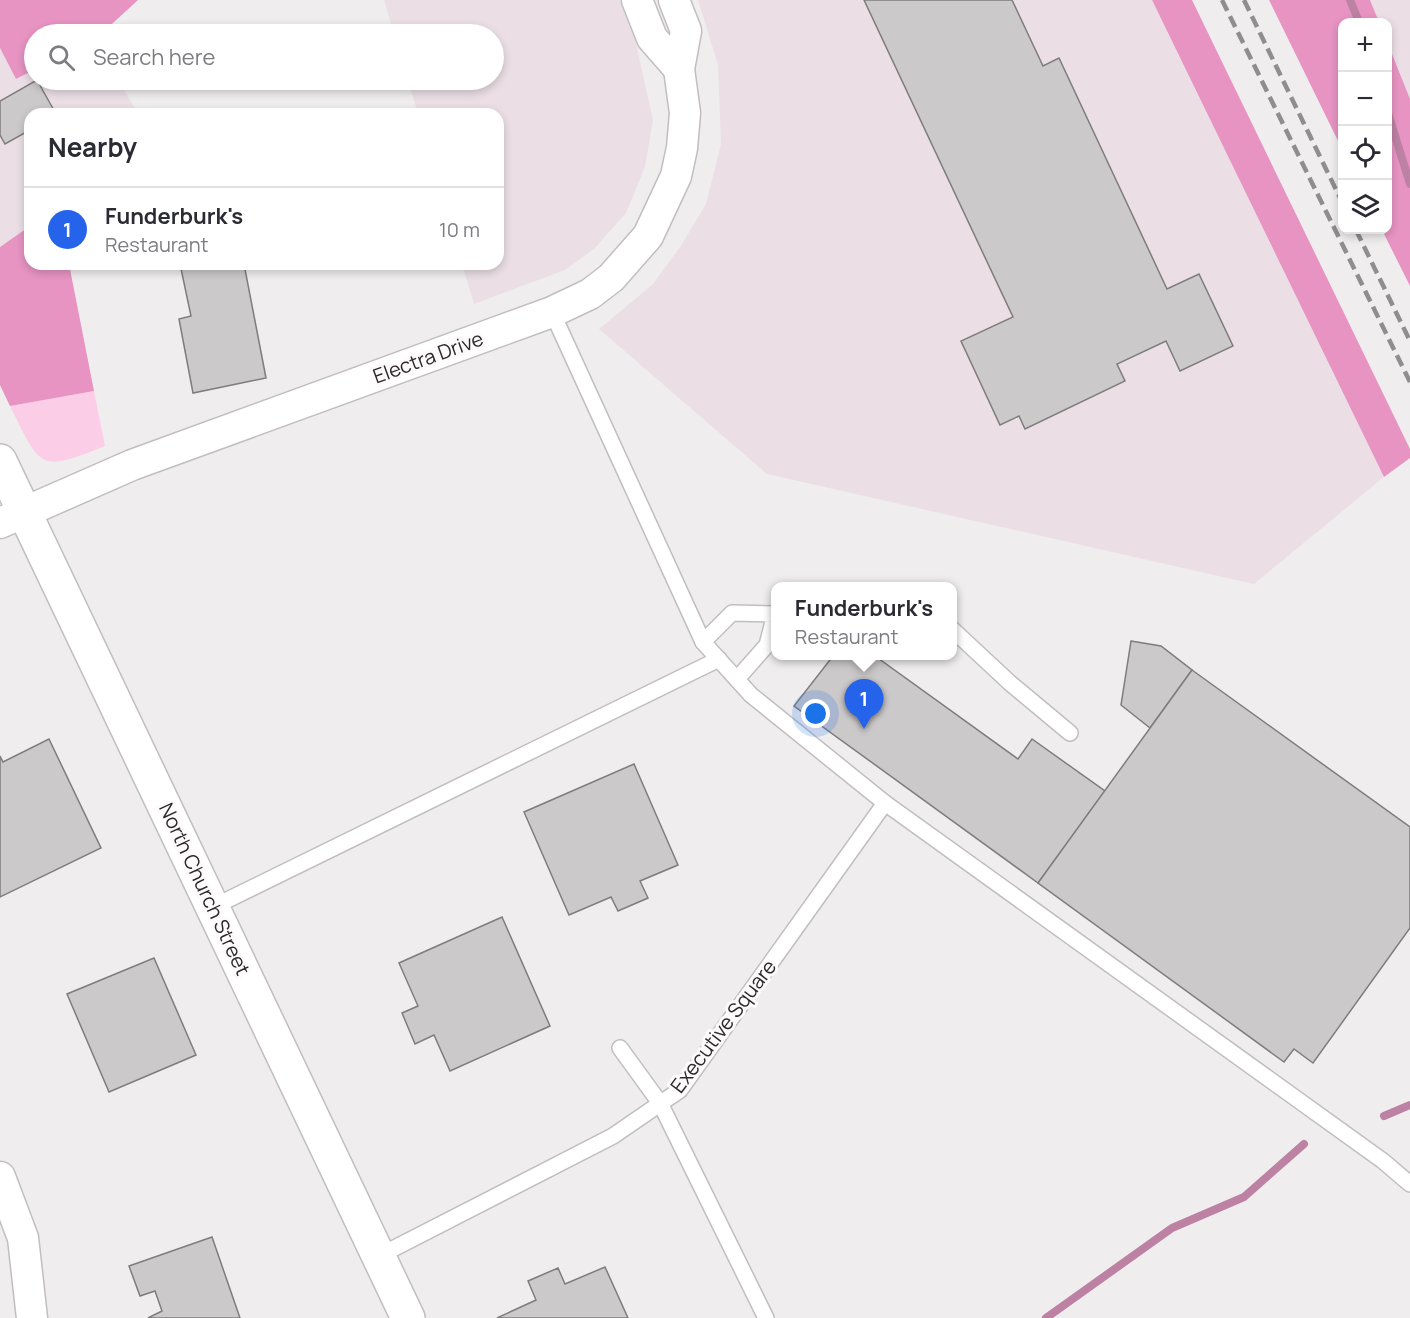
<!DOCTYPE html>
<html lang="en">
<head>
<meta charset="utf-8">
<style>
	body { margin:0; font-family:Manrope,sans-serif; background:#f2f2f3; color:#2b2b33 }
	.controls { position:absolute; right:18px; top:18px; display:grid; overflow:hidden; border-radius:12px; box-shadow:0 3px 9px #0003 }
	.controls button { width:54px; height:54px; display:grid; place-items:center; padding:0; border:0; border-bottom:2px solid #e1e1e2; background:#fff; color:#2b2b33; font:30px sans-serif }
	.you { position:absolute; left:816px; top:714px; width:21px; height:21px; margin:-15px; border:4px solid #fff; border-radius:50%; background:#1a73e8; box-shadow:0 0 0 9px #1a73e833 }
	.badge { display:grid; place-items:center; width:39px; height:39px; border-radius:50%; background:#2563eb; color:#fff; font-size:20px; font-weight:700 }
	.pin { position:absolute; translate:-50% -50px; filter:drop-shadow(0 2px 3px #0008) }
	.pin::after { content:''; position:absolute; top:32px; width:21px; height:18px; background:inherit; clip-path:polygon(0 0,100% 0,50% 100%) }
	.popup { position:absolute; left:771px; top:582px; width:186px; height:78px; box-sizing:border-box; display:grid; place-content:center; border-radius:12px; background:#fff; filter:drop-shadow(0 2px 4px #0005); font-size:20px; white-space:nowrap; color:#7c7c81 }
	.popup b { font-size:22px; color:#2b2b33 }
	.popup::after { content:''; position:absolute; left:50%; top:100%; margin-left:-12px; border:12px solid transparent; border-top-color:#fff }
	.list { margin:0; padding:0; list-style:none }
	h2 { display:flex; justify-content:space-between; align-items:center; height:78px; margin:0; padding:0 24px; font-size:26px }
	h2 small { font-size:20px; font-weight:400; color:#7c7c81 }
	.list li { display:grid; grid-template-columns:39px 1fr auto; gap:18px; align-items:center; box-sizing:border-box; height:84px; padding:0 24px; border-top:2px solid #e1e1e2 }
	.list b { display:block; font-size:22px; white-space:nowrap }
	.list p { margin:0; font-size:20px; white-space:nowrap; color:#7c7c81 }
	.list em { font-size:20px; font-style:normal; color:#7c7c81 }
	.icon { flex:none; width:33px; height:33px; fill:none; stroke:currentColor; stroke-width:2; stroke-linecap:round; stroke-linejoin:round }
	.map { position:relative; flex:none; width:1410px; height:1318px; overflow:hidden }
	.search { position:absolute; background:#fff; box-shadow:0 3px 9px #0003; left:24px; top:24px; width:480px; height:66px; display:flex; align-items:center; gap:15px; box-sizing:border-box; padding:0 21px; border-radius:33px; color:#7c7c81; font-size:22px }
	.panel { position:absolute; background:#fff; box-shadow:0 3px 9px #0003; left:24px; top:108px; width:480px; height:162px; border-radius:18px }
	.map>svg:first-child { display:block }
	.built { fill:#ebdfe5 }
	.green { fill:#fbcde6 }
	.forest { fill:#e794c3 }
	.lines { fill:none; stroke-linecap:round; stroke-linejoin:round }
	.stream { stroke:#bd82a3; stroke-width:8 }
	.building { fill:#ccc9ca; stroke:#7f7c7d; stroke-width:1.5 }
	.service-casing { stroke:#c1bec0; stroke-width:18 }
	.minor-casing { stroke:#c1bec0; stroke-width:33 }
	.secondary-casing { stroke:#c1bec0; stroke-width:36 }
	.service { stroke:#fff; stroke-width:15 }
	.minor { stroke:#fff; stroke-width:30 }
	.secondary { stroke:#fff; stroke-width:33 }
	.rail { stroke:#8f8d8e; stroke-width:4.5; stroke-dasharray:12 6; stroke-linecap:butt }
	.labels { text-anchor:middle; dominant-baseline:central; stroke-width:6; stroke-linejoin:round; paint-order:stroke }
	.street-label { font-size:20px; fill:#2b2a2b; stroke:#fefafc }
</style>
</head>
<body>
<div class="map">
<svg width="1410" height="1318" viewBox="0 0 1410 1318">
	<rect width="100%" height="100%" fill="#f0edee"/>
	<!-- built -->
	<g class="built">
		<path d="M384 0H620L634 34 653 120 645 167 626 213 594 249 565 270 474 304 462 264H498V114H418L408 80H494V34H394Z"/>
		<path d="M698 0H1152L1384 477 1254 584 767 474 599 329 653 284 680 247 706 204 721 144 718 65Z"/>
		<path d="M1370 0H1410V99L1388 44V22H1379Z"/>
		<path d="M0 48 16 79 34 70V80H118L138 114H30V226L0 247Z"/>
	</g>
	<!-- green -->
	<path class="green" d="M94 391 105 446C38 473 41 468 10 406Z"/>
	<!-- forest -->
	<g class="forest">
		<path d="M0 0H138L101 34H34V70L16 79 0 48Z"/>
		<path d="M1152 0H1192L1410 449V458L1384 477Z"/>
		<path d="M1269 0H1370L1379 22H1342V149Z"/>
		<path d="M1388 44 1410 99V286L1382 230H1388Z"/>
		<path d="M30 226V264H69L94 391 10 406 0 385V247Z"/>
	</g>
	<g class="lines">
		<!-- stream -->
		<g class="stream">
			<path d="M1350 0 1359 22"/>
			<path d="M1388 113 1410 184"/>
			<path d="M1384 1116 1410 1105"/>
			<path d="M1046 1318 1172 1228 1244 1197 1304 1144"/>
		</g>
	</g>
	<!-- building -->
	<g class="building">
		<path d="M864 0H1012L1043 66 1059 58 1167 289 1199 274 1233 346 1180 371 1166 341 1117 364 1125 381 1025 429 1019 416 1000 425 961 341 1013 317Z"/>
		<path d="M37 80 56 114H30V130L5 144 0 135V101Z"/>
		<path d="M180 264H244L266 378 193 393 179 319 191 316Z"/>
		<path d="M1131 641 1161 646 1192 670 1150 728 1121 705Z"/>
		<path d="M833 656H875L1018 759 1032 739 1105 791 1038 883 794 706Z"/>
		<path d="M1192 670 1410 827V928L1313 1063 1294 1049 1284 1062 1038 883Z"/>
		<path d="M49 739 101 848 0 897V756L3 762Z"/>
		<path d="M634 764 678 865 640 881 648 898 618 911 611 897 569 915 524 812Z"/>
		<path d="M502 917 550 1026 450 1071 434 1035 415 1044 402 1013 418 1006 399 963Z"/>
		<path d="M154 958 196 1055 109 1092 67 994Z"/>
		<path d="M212 1237 240 1318H148L162 1311 155 1291 140 1296 129 1266Z"/>
		<path d="M605 1267 628 1318H497L536 1300 528 1281 558 1268 565 1284Z"/>
	</g>
	<g class="lines">
		<!-- service casing -->
		<g class="service-casing">
			<g id="service">
				<path d="M552 312 703 642 751 695 885 803 1383 1161 1410 1184"/>
				<path d="M952 629 1010 683 1070 733"/>
				<path d="M703 642 732 613 775 614 767 645 737 679"/>
				<path d="M213 907 719 659"/>
				<path d="M620 1048 660 1103 766 1318"/>
				<path d="M379 1256 613 1136 680 1090 885 803"/>
			</g>
		</g>
		<!-- minor casing -->
		<g class="minor-casing">
			<g id="minor">
				<path d="M637 0 652 38 679 69"/>
				<path d="M0 523 132 465 552 312 590 294 611 278 648 236 676 176 682 148 685 113 679 69 686 31 674 0"/>
				<path d="M0 1177 23 1238 32 1318"/>
			</g>
		</g>
		<!-- secondary casing -->
		<g class="secondary-casing">
			<path id="secondary" d="M0 461 408 1318"/>
		</g>
		<!-- service -->
		<use href="#service" class="service"/>
		<!-- minor -->
		<use href="#minor" class="minor"/>
		<!-- secondary -->
		<use href="#secondary" class="secondary"/>
		<!-- rail -->
		<g class="rail">
			<path d="M1222 0 1410 382"/>
			<path d="M1244 0 1342 202"/>
			<path d="M1356 230 1410 341"/>
		</g>
	</g>
	<g class="labels">
		<!-- street labels -->
		<g class="street-label">
			<text transform="translate(428 357) rotate(-20)">Electra Drive</text>
			<text transform="translate(205 889) rotate(65)">North Church Street</text>
			<text transform="translate(723 1026) rotate(-53)">Executive Square</text>
		</g>
	</g>
</svg>
<div class="controls">
<button>+</button>
<button>−</button>
<button><svg class="icon" aria-label="locate" viewBox="0 0 24 24"><circle cx="12" cy="12" r="6"/><path d="M12 2v4M12 18v4M2 12h4M18 12h4"/></svg></button>
<button><svg class="icon" aria-label="layers" viewBox="0 0 24 24"><path d="M12 4l9 5-9 5-9-5zM3 14l9 5 9-5"/></svg></button>
</div>
<div class="you"></div>
<div class="pin badge" style="left:864px;top:729px">1</div>
<div class="popup"><b>Funderburk's</b>Restaurant</div>
<div class="search"><svg class="icon" aria-label="search" viewBox="0 0 24 24"><circle cx="10" cy="10" r="6"/><path d="M15 15l6 6"/></svg>Search here</div>
<section class="panel">
<h2>Nearby<small></small></h2>
<ul class="list">
<li><span class="badge">1</span><div><b>Funderburk's</b><p>Restaurant</p></div><em>10 m</em></li>
</ul>
</section>
</div>
</body>
</html>
